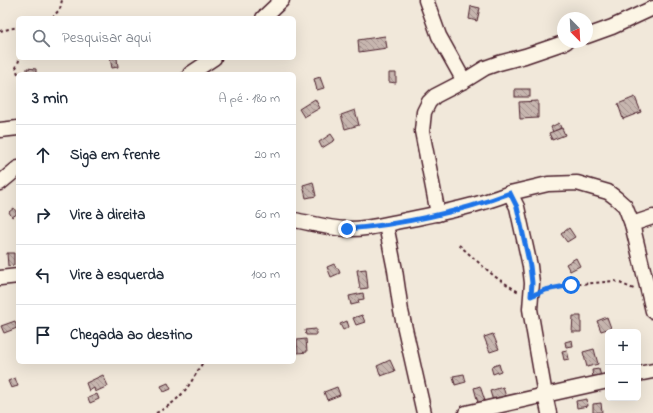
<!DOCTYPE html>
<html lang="pt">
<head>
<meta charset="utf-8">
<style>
	body { margin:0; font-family:"Indie Flower",sans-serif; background:#f6f6f7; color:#1f2937 }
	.controls { position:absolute; right:12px; bottom:12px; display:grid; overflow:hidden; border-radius:6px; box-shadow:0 4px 16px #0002 }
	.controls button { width:36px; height:36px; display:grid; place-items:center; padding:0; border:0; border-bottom:1px solid #e0e1e3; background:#fff; color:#1f2937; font:20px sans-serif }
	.compass { position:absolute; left:557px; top:12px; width:36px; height:36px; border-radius:50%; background:#fff; box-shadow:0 4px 16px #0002; rotate:156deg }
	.stop { position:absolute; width:12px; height:12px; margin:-9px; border:3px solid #1a73e8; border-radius:50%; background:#fff }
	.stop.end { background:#1a73e8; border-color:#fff; box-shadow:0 1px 4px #0008 }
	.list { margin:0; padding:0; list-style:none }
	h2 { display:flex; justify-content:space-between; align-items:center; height:52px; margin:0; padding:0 16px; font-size:17px }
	h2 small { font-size:13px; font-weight:400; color:#747a83 }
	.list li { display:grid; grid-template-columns:26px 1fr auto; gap:12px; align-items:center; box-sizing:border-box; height:60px; padding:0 16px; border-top:1px solid #e0e1e3 }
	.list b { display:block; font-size:15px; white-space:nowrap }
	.list em { font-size:13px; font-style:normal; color:#747a83 }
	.icon { flex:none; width:22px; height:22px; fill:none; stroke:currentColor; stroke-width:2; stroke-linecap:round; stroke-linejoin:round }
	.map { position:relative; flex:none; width:653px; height:413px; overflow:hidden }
	.search { position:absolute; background:#fff; box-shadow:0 4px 16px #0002; left:16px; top:16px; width:280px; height:44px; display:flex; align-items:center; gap:10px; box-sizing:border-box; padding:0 14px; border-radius:6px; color:#747a83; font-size:15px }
	.panel { position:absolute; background:#fff; box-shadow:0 4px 16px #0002; left:16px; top:72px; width:280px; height:292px; border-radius:6px }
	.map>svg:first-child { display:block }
	.building { fill:url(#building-back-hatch); stroke:#4a1f2b }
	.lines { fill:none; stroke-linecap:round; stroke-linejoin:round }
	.minor-casing { stroke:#4a1f2b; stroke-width:17 }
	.path { stroke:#4a1f2b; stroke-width:2; stroke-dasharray:3 3; stroke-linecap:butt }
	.minor { stroke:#fcf5e5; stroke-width:14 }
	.route { stroke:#1a73e8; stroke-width:5 }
</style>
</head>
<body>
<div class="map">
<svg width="653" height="413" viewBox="0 0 653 413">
	<defs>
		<pattern id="building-back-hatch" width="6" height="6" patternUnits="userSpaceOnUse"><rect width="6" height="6" fill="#c7b6af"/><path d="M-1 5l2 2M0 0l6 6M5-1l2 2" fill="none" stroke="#a4938f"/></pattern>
	</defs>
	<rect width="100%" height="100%" fill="#f1e8da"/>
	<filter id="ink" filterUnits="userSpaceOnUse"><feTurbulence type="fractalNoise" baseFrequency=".025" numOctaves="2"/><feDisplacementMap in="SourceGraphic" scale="8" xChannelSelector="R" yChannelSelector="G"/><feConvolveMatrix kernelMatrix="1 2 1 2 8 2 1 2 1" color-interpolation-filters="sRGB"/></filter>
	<g filter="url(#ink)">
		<!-- building -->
		<g class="building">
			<path d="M471 6 480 8 477 21 469 19Z"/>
			<path d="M385 36 387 48 359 52 358 40Z"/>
			<path d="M110 58H117L118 67 112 68Z"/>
			<path d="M27 68 36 69V74H27Z"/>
			<path d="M389 73H396V83L389 82Z"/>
			<path d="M320 77 324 88 317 90 314 79Z"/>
			<rect x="515" y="89" width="15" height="8"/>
			<path d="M635 97 641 112 623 119 618 104Z"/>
			<path d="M315 99 320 108 304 117 299 109Z"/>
			<path d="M538 101V118L520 119 519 102Z"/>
			<path d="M355 110 359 125 345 129 341 115Z"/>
			<path d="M559 123 561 128 553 132 551 127Z"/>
			<path d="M562 128 565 135 552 140 549 133Z"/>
			<path d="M331 134 335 140 322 148 319 142Z"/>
			<path d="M313 182 316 196 306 198 303 185Z"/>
			<path d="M14 208 17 214 12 217 9 212Z"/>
			<path d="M569 228 575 237 567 242 561 234Z"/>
			<path d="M7 253H14V265L8 266Z"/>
			<path d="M576 258 580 266 570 271 566 264Z"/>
			<path d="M334 264 336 268H338L340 273 331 277 327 267Z"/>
			<path d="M366 269 368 288 360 289 357 270Z"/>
			<path d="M363 293 364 299 358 300 359 303 351 305 349 296Z"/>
			<path d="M362 315 365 322 356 325 353 318Z"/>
			<path d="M573 316H581V332H572Z"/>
			<path d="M607 317 611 328 601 331 597 321Z"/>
			<path d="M15 321 17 328 4 333 1 326Z"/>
			<path d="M347 321 349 327 343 330 340 324Z"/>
			<path d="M316 329V335H306L305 330Z"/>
			<path d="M493 334 499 349 490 352 484 337Z"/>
			<path d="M306 339 307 352 298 353 297 340Z"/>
			<path d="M572 340 573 346 566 347 565 342Z"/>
			<path d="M594 349 598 364 587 367 583 352Z"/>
			<path d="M567 350 569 359 564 360 562 351Z"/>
			<path d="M390 360 395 371 381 376 377 366Z"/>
			<path d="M499 364 501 371 493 374 491 367Z"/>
			<path d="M599 369 601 376 593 378 592 370Z"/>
			<path d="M464 374 466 382 455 385 453 376Z"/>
			<path d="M103 375 108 386 95 392 94 388 89 391 86 383Z"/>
			<path d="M15 378 18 386 11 388 8 381Z"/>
			<path d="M168 383 171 389 164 392 161 386Z"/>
			<path d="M480 386 485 401 478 403 474 388Z"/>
			<path d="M337 387 340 395 327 400 324 392Z"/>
			<path d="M503 387 506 397 493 401 490 391Z"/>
			<path d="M97 394 99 399 90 403 88 398Z"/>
			<path d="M587 399 588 406 577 408 576 401Z"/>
			<path d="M601 403 602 412 593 413V404Z"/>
		</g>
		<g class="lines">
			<!-- minor casing -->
			<g class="minor-casing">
				<g id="minor">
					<path d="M426 0 439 36 464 81"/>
					<path d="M263 18 282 0"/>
					<path d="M587 36 612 27 653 8"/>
					<path d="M190 74 214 58"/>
					<path d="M0 130 18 128"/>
					<path d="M0 183 18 168"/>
					<path d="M438 214 422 131 424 112 429 102 435 96 464 81 485 68 499 63 525 56 566 42"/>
					<path d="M294 220C311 223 328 228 345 229 366 230 386 224 406 220 441 213 477 206 510 193"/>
					<path d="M632 224 653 217"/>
					<path d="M386 225 395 270 401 311 424 413"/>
					<path d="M0 278 18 276"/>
					<path d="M638 374 653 371"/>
					<path d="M466 413 545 395 530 309 532 283 530 266 517 207 510 193 548 184 577 183 608 192 616 198 625 206 632 224 653 311"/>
					<path d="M549 413 545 395 608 381"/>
				</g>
			</g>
			<!-- path -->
			<g class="path">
				<path d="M52 18 60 9 62 0"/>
				<path d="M0 31 18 27"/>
				<path d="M18 74 16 68 20 58"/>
				<path d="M459 245 494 276 520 293"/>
				<path d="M543 291 571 285 615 281 636 290"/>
				<path d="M156 413C182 400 189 386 203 362"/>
			</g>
			<!-- minor -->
			<use href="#minor" class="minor"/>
		</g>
	</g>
	<g class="lines" filter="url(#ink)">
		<!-- route -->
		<path class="route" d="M347 229C399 225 461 212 510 193L517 207 530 266 532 283 531 296 545 290 571 285"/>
	</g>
</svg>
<div class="controls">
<button>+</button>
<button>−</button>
</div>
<svg class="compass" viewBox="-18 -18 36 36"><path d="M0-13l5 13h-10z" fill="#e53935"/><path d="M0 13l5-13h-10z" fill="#747a83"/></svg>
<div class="stop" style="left:571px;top:285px"></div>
<div class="stop end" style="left:347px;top:229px"></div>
<div class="search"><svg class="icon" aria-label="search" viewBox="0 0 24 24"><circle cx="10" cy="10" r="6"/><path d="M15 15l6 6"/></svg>Pesquisar aqui</div>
<section class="panel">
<h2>3 min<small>A pé · 180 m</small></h2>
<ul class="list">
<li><svg class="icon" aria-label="ahead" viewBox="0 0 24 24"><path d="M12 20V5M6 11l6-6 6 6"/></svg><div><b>Siga em frente</b></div><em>20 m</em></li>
<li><svg class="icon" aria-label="right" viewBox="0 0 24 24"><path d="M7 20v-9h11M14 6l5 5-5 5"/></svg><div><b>Vire à direita</b></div><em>60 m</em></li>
<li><svg class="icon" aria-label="left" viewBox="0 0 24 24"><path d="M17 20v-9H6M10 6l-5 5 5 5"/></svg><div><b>Vire à esquerda</b></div><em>100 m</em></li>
<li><svg class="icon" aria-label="arrive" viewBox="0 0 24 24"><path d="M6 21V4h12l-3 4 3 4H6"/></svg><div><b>Chegada ao destino</b></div></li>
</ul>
</section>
</div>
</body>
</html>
